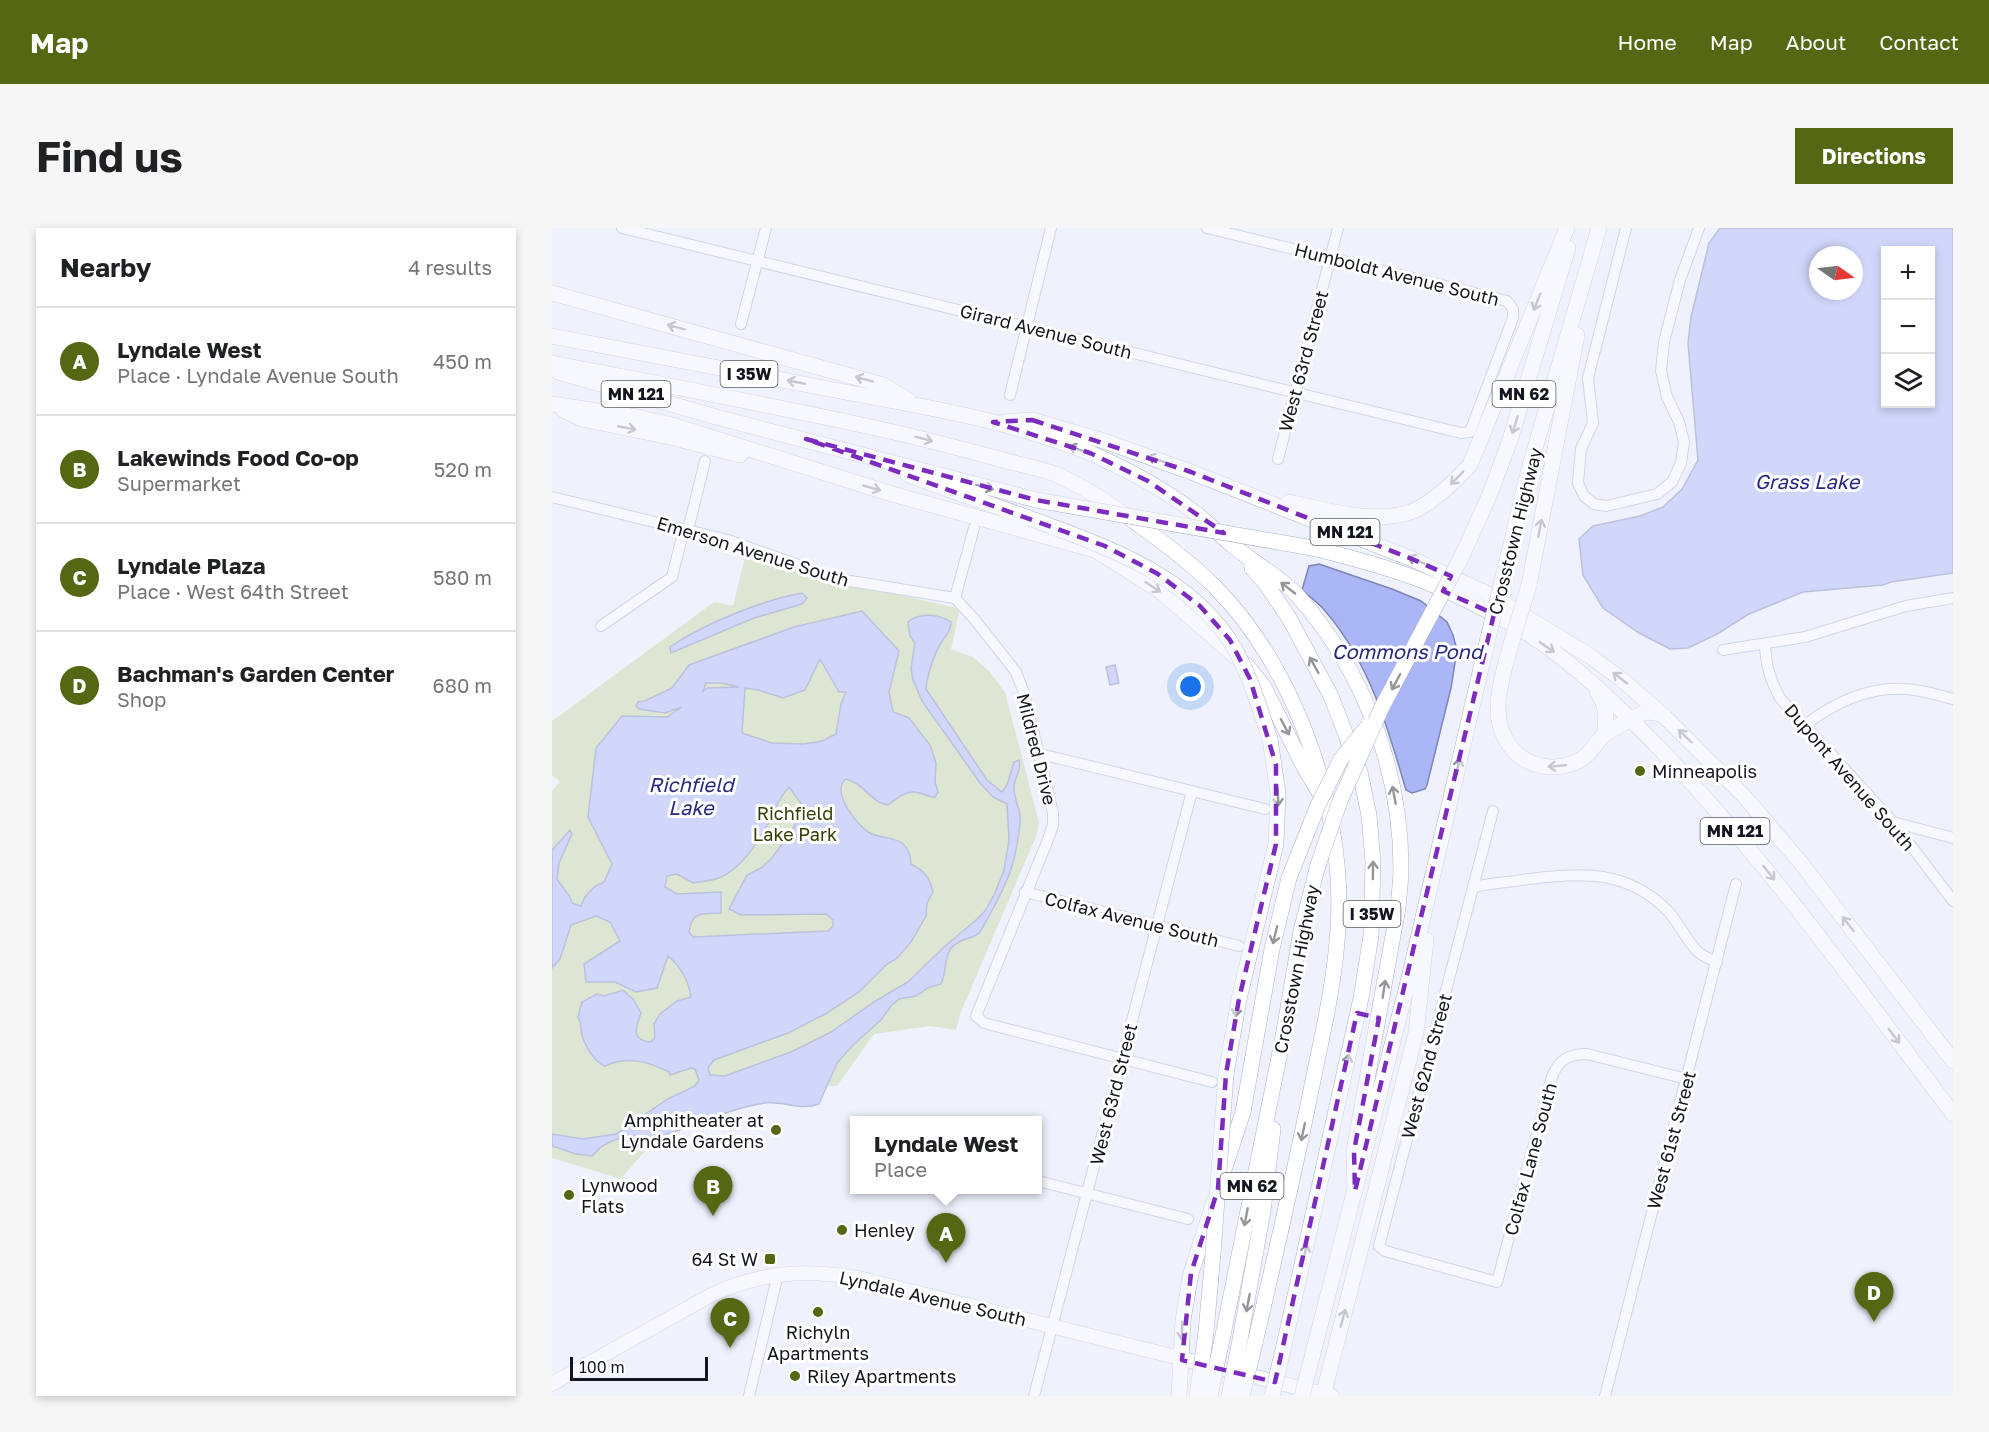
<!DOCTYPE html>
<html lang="en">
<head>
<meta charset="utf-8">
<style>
	body { margin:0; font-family:"Golos Text",sans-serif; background:#f6f6f6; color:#202124 }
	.controls { position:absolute; right:18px; top:18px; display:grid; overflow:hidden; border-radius:0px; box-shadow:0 3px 9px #0003 }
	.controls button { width:54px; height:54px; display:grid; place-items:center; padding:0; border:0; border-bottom:2px solid #e0e0e0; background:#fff; color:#202124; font:30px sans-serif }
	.compass { position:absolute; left:1257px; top:18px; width:54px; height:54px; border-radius:50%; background:#fff; box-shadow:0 3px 9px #0003; rotate:104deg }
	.scale { position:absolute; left:18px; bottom:15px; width:138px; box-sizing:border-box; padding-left:6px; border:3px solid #14161f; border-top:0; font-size:16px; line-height:21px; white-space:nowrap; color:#14161f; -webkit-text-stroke:4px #fff; paint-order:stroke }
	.you { position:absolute; left:639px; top:459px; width:21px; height:21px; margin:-15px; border:4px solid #fff; border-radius:50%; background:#1a73e8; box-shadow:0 0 0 9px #1a73e833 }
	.badge { display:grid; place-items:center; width:39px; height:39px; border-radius:50%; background:#546712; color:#fff; font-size:20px; font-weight:700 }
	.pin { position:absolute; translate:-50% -50px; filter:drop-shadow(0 2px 3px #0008) }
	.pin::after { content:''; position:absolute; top:32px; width:21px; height:18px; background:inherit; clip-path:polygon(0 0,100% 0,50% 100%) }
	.popup { position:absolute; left:298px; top:888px; width:192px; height:78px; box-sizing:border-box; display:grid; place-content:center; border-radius:0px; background:#fff; filter:drop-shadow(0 2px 4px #0005); font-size:20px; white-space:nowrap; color:#757577 }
	.popup b { font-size:22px; color:#202124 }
	.popup::after { content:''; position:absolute; left:50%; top:100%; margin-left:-12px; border:12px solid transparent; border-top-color:#fff }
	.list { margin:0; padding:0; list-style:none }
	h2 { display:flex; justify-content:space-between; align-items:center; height:78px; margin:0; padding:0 24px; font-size:26px }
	h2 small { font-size:20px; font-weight:400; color:#757577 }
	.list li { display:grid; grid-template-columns:39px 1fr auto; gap:18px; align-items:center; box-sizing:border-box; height:108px; padding:0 24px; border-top:2px solid #e0e0e0 }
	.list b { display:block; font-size:22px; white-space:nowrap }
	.list p { margin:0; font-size:20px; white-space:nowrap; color:#757577 }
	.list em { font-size:20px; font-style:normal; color:#757577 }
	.icon { flex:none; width:33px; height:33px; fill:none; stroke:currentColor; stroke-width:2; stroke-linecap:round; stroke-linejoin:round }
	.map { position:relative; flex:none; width:1401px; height:1168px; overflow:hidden; border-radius:0px }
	header { display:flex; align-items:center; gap:36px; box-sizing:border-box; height:84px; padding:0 30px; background:#546712; color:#fff }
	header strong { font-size:28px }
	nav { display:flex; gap:33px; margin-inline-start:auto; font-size:21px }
	.intro { display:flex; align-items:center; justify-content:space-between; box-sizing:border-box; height:144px; padding:0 36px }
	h1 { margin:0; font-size:42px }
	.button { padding:15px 27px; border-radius:0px; background:#546712; color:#fff; font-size:21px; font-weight:700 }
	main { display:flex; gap:36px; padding:0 36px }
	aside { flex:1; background:#fff; border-radius:0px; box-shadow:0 3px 9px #0003 }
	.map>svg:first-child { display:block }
	.green { fill:#c7d8a0 }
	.water { fill:#aab6f5; stroke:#7d86b5; stroke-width:1.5; fill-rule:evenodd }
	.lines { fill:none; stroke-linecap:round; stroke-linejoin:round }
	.minor-casing { stroke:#acb2cd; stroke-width:12 }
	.major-casing { stroke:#acb2cd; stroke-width:15 }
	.highway-casing { stroke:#acb2cd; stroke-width:16 }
	.minor { stroke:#fff; stroke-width:10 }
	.major { stroke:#fff; stroke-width:14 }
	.highway { stroke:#fff; stroke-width:15 }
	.highway-bridge-casing { stroke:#acb2cd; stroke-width:16; stroke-linecap:butt }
	.highway-bridge { stroke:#fff; stroke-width:15 }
	.oneway { stroke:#95969a }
	.marked { fill:none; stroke:#7b2cbf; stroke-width:4.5; stroke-dasharray:12 8; stroke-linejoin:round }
	.poi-dot { fill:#546712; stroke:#fff; stroke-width:2 }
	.labels { text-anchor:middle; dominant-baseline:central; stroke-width:6; stroke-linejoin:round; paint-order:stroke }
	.shield { fill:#fff; stroke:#5a5c62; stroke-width:1.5 }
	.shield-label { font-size:16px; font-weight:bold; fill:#14161f }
	.street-label { font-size:18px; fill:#14161f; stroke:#fff }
	.poi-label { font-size:18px; fill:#14161f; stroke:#fff; text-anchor:start }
	.park-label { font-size:18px; fill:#313f00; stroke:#fff }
	.water-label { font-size:20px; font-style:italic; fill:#27277f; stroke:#fff }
</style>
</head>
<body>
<header>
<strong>Map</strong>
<nav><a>Home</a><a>Map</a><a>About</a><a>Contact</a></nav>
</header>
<div class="intro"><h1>Find us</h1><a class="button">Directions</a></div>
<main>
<aside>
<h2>Nearby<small>4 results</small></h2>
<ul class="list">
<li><span class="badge">A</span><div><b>Lyndale West</b><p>Place · Lyndale Avenue South</p></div><em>450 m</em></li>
<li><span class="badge">B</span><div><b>Lakewinds Food Co-op</b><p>Supermarket</p></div><em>520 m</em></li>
<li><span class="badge">C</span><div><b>Lyndale Plaza</b><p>Place · West 64th Street</p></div><em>580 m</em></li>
<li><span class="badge">D</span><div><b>Bachman's Garden Center</b><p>Shop</p></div><em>680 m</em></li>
</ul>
</aside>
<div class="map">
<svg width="1401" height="1168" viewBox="0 0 1401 1168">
	<rect width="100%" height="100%" fill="#eff2fd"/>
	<!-- green -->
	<path class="green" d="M193 330 408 381 399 421 421 429 437 443 453 464 487 594 485 606 408 786 404 802 378 798 322 806 285 858 149 857 69 951 0 930V563L8 553 0 548V493L162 374 181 378Z"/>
	<!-- water -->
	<g class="water">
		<path d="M1168 0H1401V345L1339 354 1331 357 1251 364 1197 386 1165 406 1136 420 1118 421 1087 405 1051 380 1031 347 1027 311 1041 298 1088 288 1111 279 1130 261 1146 232 1136 115 1139 89 1157 15ZM1334 22H1378V176H1334ZM1266 27H1302V63H1266Z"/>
		<path d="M767 336 840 361 869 373 895 394 901 407 905 422 899 460 875 557 873 561 860 565 854 562C836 500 817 434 774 384 768 376 758 369 750 362L757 338Z"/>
		<path d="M250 365 255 370 250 376 202 390 119 425 118 419C151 396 211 372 250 365Z"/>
		<path d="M310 383 347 423 337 464 341 484 357 490 378 517 384 535 383 554 386 564 383 569C376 569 370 565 363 564 353 563 344 571 336 577 319 575 312 555 294 551 278 563 305 598 318 605 327 610 342 609 350 615 357 621 358 627 359 636 372 643 378 649 381 664L375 675 374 688 359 714 344 731 335 736 307 764 275 785 236 805 162 832 156 840 158 847 173 848 239 824 279 804 325 772 356 754 392 719 423 693 433 683 443 665 452 642 457 612 455 576 441 569 428 555 370 473 361 452 359 441 363 415 358 408 356 394C367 384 387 386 399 394 399 404 394 406 389 415 382 426 375 448 374 461L435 552 450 564 455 557 462 534 467 532C470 541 463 549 462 558 461 571 470 582 468 595 466 614 462 637 454 654 447 671 437 688 428 704 422 711 415 709 407 714 390 722 396 742 389 756L376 760 364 768 347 771 339 778 329 792 301 817 285 835 267 876C248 883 233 873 213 875 176 880 144 899 108 908 98 910 89 907 80 908 72 909 61 912 54 916 49 918 44 924 40 928L24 926 0 918V906L31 911 64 906 116 871 143 858 147 852 143 841 139 840 118 847 117 844C95 833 76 828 53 838 43 835 33 818 30 807 28 800 30 796 26 789L30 774 45 766 52 768 71 762 81 771 89 785C85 798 77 812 99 814L103 809 102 796 108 786 125 773 139 769C137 753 128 738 116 728L105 760 84 764 63 754H34L32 736 68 713 58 694 44 688 19 697 8 731 0 740V622L18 602 20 606 7 635 5 651 18 669 20 675 29 678 33 669 42 659 52 654 60 636 36 589 44 520 70 488 115 489 130 479 113 485 87 481 84 478 86 474 93 473 120 460 137 437 242 399ZM268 431 287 464H294L289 476 284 506 270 513 252 516 220 515 190 505 193 460 206 462 231 470 253 462ZM154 455H168L187 459 155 460 151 463ZM237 559 251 578 240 603 219 631 209 640 195 647 177 681 189 687 274 686 281 692V698L276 703 141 709 137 704C140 682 151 686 169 685V664L125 666 113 659 115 648 125 646 141 655C150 653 161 653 169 649 189 640 206 614 216 596 223 583 227 569 237 559Z"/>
		<path d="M563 437 567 455 558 457 554 439Z"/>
	</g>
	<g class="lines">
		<!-- minor casing -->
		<g class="minor-casing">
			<g id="minor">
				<path d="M70 0 909 205 918 204 961 90V81L955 73 655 0"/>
				<path d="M1074 0 1036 150 1041 195 1029 221 1026 255 1032 268 1042 276 1054 278 1105 266 1120 254 1129 235 1132 214 1127 194 1115 169 1109 143 1112 114 1128 52 1147 0"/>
				<path d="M189 96 214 0"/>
				<path d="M458 167 499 0"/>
				<path d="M726 231 786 0"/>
				<path d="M0 269 176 312 286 351 403 370"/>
				<path d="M136 302 153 233"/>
				<path d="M403 370 423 392 464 444 472 465 501 585V597L495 614 424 788 432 795 660 854"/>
				<path d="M403 370 422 300"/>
				<path d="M49 398 120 349 132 301"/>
				<path d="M1213 417C1214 437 1218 452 1228 470L1341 594 1401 673"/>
				<path d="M1171 422 1253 409 1354 378 1401 370"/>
				<path d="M1253 497C1281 476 1315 459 1351 461 1368 461 1385 467 1401 471"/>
				<path d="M487 527 501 529 713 581"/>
				<path d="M941 583 827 1018 833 1023 945 1054 1000 849C1007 831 1017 826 1035 826L1135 851"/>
				<path d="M1341 594 1401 610"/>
				<path d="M922 659C940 655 959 654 977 651 1029 644 1075 642 1115 682 1127 695 1133 710 1145 723 1150 728 1158 731 1165 734"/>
				<path d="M473 664 687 718"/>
				<path d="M486 953 636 991"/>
				<path d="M197 1168 226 1046"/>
				<path d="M482 1168 640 563"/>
				<path d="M1053 1168 1184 656"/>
			</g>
		</g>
		<!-- major casing -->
		<g class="major-casing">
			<path id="major" d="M0 1156 159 1067C209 1044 252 1041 306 1050L780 1168"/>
		</g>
		<!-- highway casing -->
		<g class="highway-casing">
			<g id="highway">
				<path d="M0 65 331 157 356 172"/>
				<path d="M0 108C98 127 195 145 293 164 375 179 460 193 538 225 575 241 610 260 642 284 656 295 668 307 681 318 700 333 729 350 745 367 811 441 849 541 849 640 849 653 847 666 846 680L802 923 803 963"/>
				<path d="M0 135C107 156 213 176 319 199 361 208 403 219 444 230 463 236 484 239 503 246 529 257 564 280 587 297 614 316 640 336 663 359 745 441 794 586 786 700 783 753 771 804 760 857 743 943 723 1029 703 1115"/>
				<path d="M6 144 168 190 484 272"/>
				<path d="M0 176 85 189 120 197 340 266 543 322 608 363 696 439 712 459 752 539 767 564"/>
				<path d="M11 182 30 191 118 209 188 227"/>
				<path d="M452 194 480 192 552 213 639 244 860 331 936 366 1038 428 1069 451 1113 489 1192 568 1249 635 1401 833"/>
				<path d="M356 247 477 290"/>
				<path d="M737 274C771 282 826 297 861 283 880 275 904 252 918 237L1015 0"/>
				<path d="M766 321C791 328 816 334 840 342 881 355 923 375 960 396 1016 428 1064 476 1109 522 1216 634 1307 762 1401 886"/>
				<path d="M910 328 938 266 958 212 1016 20"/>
				<path d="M700 340 714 356 737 390 779 468 808 544 817 587 821 634 819 708 809 770 731 1122"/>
				<path d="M952 345 977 241 1047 0"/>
				<path d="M977 357 1025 107"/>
				<path d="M959 416C950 451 933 493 963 524 980 541 1010 544 1031 530 1040 524 1044 514 1052 507 1057 503 1087 486 1092 485 1098 483 1105 485 1110 487"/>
				<path d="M1045 464C1055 478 1055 490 1052 507"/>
				<path d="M674 846 687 771 724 616 726 565 718 511"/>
				<path d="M669 951 691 884 720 721 737 650"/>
				<path d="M654 1104 661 1026"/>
				<path d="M671 1107 731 809 749 703 766 637"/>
				<path d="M688 1112 711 983 721 901"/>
				<path d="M760 1129 855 758 936 410"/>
				<path d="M627 1168 631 1092 639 1045 662 974"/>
				<path d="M771 1168 864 805 874 712"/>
			</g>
		</g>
		<!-- minor -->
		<use href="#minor" class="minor"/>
		<!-- major -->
		<use href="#major" class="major"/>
		<!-- highway -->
		<use href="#highway" class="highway"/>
		<!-- highway-bridge casing -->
		<g class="highway-bridge-casing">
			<g id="highway-bridge">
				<path d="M484 272 766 321"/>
				<path d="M477 290C549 317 634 345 678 413 697 443 707 478 718 511"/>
				<path d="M936 410 952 345"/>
				<path d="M959 416 977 357"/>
				<path d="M766 637 788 573 830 479 910 328"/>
				<path d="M737 650 766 577 789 531 816 498"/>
				<path d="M661 1026 674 846"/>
				<path d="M645 1168 654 1104"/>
				<path d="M658 1168 671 1107"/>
				<path d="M677 1168 688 1112"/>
				<path d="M690 1168 703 1115"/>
				<path d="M720 1168 731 1122"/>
				<path d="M750 1168 760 1129"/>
			</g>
		</g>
		<!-- highway-bridge -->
		<use href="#highway-bridge" class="highway-bridge"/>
	</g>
	<!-- one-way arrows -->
	<defs><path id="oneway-shaft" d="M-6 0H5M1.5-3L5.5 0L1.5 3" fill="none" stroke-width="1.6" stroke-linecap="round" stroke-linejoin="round" transform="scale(1.5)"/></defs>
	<g class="oneway">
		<use href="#oneway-shaft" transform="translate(985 74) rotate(112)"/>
		<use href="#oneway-shaft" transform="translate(124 99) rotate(-165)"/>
		<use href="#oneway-shaft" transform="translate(312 151) rotate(-165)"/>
		<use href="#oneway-shaft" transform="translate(244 154) rotate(-169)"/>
		<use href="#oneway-shaft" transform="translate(963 197) rotate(107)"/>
		<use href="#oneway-shaft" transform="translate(75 200) rotate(11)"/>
		<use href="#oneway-shaft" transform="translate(372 211) rotate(15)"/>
		<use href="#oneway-shaft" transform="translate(525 221) rotate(-160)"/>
		<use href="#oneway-shaft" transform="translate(604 231) rotate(-160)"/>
		<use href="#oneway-shaft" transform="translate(905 250) rotate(134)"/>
		<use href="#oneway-shaft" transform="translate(433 259) rotate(15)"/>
		<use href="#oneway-shaft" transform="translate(320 260) rotate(16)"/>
		<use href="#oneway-shaft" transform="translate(988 300) rotate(-79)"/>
		<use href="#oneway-shaft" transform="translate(864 332) rotate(-157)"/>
		<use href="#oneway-shaft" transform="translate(601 359) rotate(34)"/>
		<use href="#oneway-shaft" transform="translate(736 360) rotate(-142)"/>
		<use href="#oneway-shaft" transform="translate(995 419) rotate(34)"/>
		<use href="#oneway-shaft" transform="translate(762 437) rotate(-119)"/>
		<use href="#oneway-shaft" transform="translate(1068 450) rotate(-142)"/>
		<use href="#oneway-shaft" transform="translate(844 454) rotate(118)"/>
		<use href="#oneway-shaft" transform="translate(733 499) rotate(62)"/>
		<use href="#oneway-shaft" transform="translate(1133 508) rotate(-136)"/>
		<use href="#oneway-shaft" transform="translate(1005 538) rotate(175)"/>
		<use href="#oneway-shaft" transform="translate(906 539) rotate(-77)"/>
		<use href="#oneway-shaft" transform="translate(842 567) rotate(-101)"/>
		<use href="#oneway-shaft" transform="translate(726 569) rotate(88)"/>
		<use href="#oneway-shaft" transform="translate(821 642) rotate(-89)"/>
		<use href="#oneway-shaft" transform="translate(1217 645) rotate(51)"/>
		<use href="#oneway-shaft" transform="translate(1296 696) rotate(-128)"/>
		<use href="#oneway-shaft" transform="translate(723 707) rotate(104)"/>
		<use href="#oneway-shaft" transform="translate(832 761) rotate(-81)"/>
		<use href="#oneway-shaft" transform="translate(685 780) rotate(100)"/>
		<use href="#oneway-shaft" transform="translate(1342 808) rotate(53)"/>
		<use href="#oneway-shaft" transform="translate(795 835) rotate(-78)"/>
		<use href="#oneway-shaft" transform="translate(751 904) rotate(102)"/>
		<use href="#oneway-shaft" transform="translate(694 989) rotate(101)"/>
		<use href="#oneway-shaft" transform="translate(753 1025) rotate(-77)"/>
		<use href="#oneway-shaft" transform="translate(696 1075) rotate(101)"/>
		<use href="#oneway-shaft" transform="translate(791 1090) rotate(-75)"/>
		<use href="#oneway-shaft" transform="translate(630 1103) rotate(91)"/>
	</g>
	<!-- marked area -->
	<path d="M0 0H1401V1168H0ZM480 192 639 244 860 331 899 348 891 363 942 386 803 963 802 923 827 790 805 785 723 1154 630 1132 639 1045 666 961 674 846 687 771 724 616V537L698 451 678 412 648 378 606 346 553 318 254 211 484 272 672 305 596 253 538 225 441 194Z" fill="#eff2fd" fill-opacity=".55" fill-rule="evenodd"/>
	<path class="marked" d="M480 192 639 244 860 331 899 348 891 363 942 386 803 963 802 923 827 790 805 785 723 1154 630 1132 639 1045 666 961 674 846 687 771 724 616V537L698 451 678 412 648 378 606 346 553 318 254 211 484 272 672 305 596 253 538 225 441 194Z"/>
	<!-- markers -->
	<g class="poi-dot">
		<circle cx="1088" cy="543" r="6"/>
		<circle cx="224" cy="902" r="6"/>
		<circle cx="17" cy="967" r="6"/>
		<circle cx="290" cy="1002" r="6"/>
		<rect x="212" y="1025" width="12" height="12" rx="3"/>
		<circle cx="266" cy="1084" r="6"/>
		<circle cx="243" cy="1148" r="6"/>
	</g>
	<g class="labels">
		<!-- shield labels -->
		<g class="shield">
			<rect x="168.5" y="133" width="57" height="26" rx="4.5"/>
			<rect x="49.5" y="153" width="69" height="26" rx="4.5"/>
			<rect x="940.5" y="153" width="63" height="26" rx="4.5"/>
			<rect x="758.5" y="291" width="69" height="26" rx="4.5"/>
			<rect x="1148.5" y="590" width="69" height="26" rx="4.5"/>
			<rect x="791.5" y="673" width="57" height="26" rx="4.5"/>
			<rect x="668.5" y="945" width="63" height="26" rx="4.5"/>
		</g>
		<g class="shield-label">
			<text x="197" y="146">I 35W</text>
			<text x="84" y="166">MN 121</text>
			<text x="972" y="166">MN 62</text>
			<text x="793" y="304">MN 121</text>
			<text x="1183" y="603">MN 121</text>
			<text x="820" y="686">I 35W</text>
			<text x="700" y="958">MN 62</text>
		</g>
		<!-- street labels -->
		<g class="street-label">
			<text transform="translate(845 46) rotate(14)">Humboldt Avenue South</text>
			<text transform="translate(494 103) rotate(14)">Girard Avenue South</text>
			<text transform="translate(751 133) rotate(-75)">West 63rd Street</text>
			<text transform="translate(963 303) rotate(-76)">Crosstown Highway</text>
			<text transform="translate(201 323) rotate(17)">Emerson Avenue South</text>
			<text transform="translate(485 521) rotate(76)">Mildred Drive</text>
			<text transform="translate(1298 549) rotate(49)">Dupont Avenue South</text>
			<text transform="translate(580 691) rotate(14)">Colfax Avenue South</text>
			<text transform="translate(744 741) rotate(-79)">Crosstown Highway</text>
			<text transform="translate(874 838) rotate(-75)">West 62nd Street</text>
			<text transform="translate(561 866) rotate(-76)">West 63rd Street</text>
			<text transform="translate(1119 912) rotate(-75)">West 61st Street</text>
			<text transform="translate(978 931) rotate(-75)">Colfax Lane South</text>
			<text transform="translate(381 1070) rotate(13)">Lyndale Avenue South</text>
		</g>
		<!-- poi labels -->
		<g class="poi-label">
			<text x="1100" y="543">Minneapolis</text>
			<text x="212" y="892" text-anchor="end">Amphitheater at<tspan x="212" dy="21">Lyndale Gardens</tspan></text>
			<text x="29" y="957">Lynwood<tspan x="29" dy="21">Flats</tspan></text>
			<text x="302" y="1002">Henley</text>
			<text x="206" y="1031" text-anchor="end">64 St W</text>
			<text x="266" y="1104" text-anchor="middle">Richyln<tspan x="266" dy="21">Apartments</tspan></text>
			<text x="255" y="1148">Riley Apartments</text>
		</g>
		<!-- park labels -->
		<g class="park-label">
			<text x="243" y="585">Richfield<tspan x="243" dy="21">Lake Park</tspan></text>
		</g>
		<!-- water labels -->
		<g class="water-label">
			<text x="1255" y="253">Grass Lake</text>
			<text x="855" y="423">Commons Pond</text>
			<text x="139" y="556">Richfield<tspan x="139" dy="23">Lake</tspan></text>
		</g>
	</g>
</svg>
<div class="controls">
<button>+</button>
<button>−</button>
<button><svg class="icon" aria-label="layers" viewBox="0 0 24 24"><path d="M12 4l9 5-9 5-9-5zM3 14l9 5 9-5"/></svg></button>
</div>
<svg class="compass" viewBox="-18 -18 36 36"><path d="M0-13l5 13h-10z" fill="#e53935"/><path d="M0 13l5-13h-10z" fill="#757577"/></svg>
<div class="scale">100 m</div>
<div class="you"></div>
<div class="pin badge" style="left:394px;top:1035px">A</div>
<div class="popup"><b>Lyndale West</b>Place</div>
<div class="pin badge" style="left:161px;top:988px">B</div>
<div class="pin badge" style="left:178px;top:1120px">C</div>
<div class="pin badge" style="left:1322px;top:1094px">D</div>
</div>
</main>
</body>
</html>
